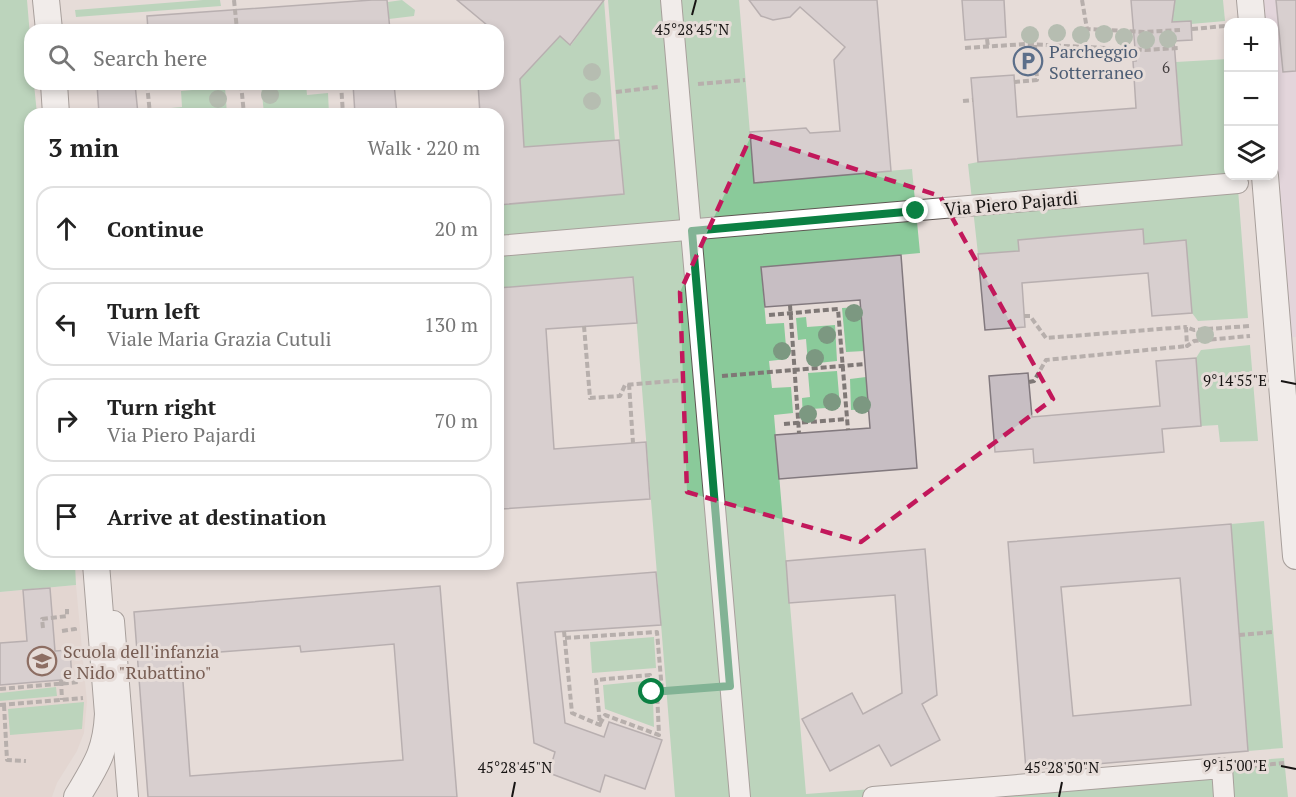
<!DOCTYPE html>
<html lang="en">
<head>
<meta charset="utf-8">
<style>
	body { margin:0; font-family:"PT Serif",serif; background:#f2f2f2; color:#222 }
	.controls { position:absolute; right:18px; top:18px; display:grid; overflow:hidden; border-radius:12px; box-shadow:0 3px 9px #0003 }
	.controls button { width:54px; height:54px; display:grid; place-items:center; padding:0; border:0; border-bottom:2px solid #e0e0e0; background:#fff; color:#222; font:30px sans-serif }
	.stop { position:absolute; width:18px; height:18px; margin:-14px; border:4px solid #0b8043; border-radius:50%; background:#fff }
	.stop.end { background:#0b8043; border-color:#fff; box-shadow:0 2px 6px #0008 }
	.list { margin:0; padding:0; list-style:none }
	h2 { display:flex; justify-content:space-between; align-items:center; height:78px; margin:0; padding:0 24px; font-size:26px }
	h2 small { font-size:20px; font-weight:400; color:#767676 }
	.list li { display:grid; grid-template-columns:39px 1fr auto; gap:18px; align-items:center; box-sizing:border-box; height:84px; margin:0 12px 12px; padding:0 12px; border:2px solid #e0e0e0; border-radius:18px }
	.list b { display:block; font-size:22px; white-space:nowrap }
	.list p { margin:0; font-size:20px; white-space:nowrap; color:#767676 }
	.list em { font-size:20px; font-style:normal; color:#767676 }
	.icon { flex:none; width:33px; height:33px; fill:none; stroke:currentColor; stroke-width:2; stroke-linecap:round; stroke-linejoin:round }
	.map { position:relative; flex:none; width:1296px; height:797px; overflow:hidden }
	.search { position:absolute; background:#fff; box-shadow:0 3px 9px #0003; left:24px; top:24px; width:480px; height:66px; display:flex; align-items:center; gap:15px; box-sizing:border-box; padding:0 21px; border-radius:18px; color:#767676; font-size:22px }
	.panel { position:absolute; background:#fff; box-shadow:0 3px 9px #0003; left:24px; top:108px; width:480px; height:462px; border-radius:18px }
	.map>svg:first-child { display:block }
	.built { fill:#e1cfc8 }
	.industrial { fill:#e1cddd }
	.green { fill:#8aca9a }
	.building { fill:#c7bec3; stroke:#82797e; stroke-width:1.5; fill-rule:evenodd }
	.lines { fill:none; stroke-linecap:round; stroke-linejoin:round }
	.pedestrian-casing { stroke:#5e5652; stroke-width:22 }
	.minor-casing { stroke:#5e5652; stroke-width:28 }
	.path { stroke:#7f7876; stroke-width:4; stroke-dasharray:6 3; stroke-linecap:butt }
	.pedestrian { stroke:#fff; stroke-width:20 }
	.minor { stroke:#fff; stroke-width:26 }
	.tree { fill:#7c9881 }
	.route { stroke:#0b8043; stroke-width:8 }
	.marked { fill:none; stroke:#c2185b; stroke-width:4.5; stroke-dasharray:12 8; stroke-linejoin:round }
	.ticks { fill:none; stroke:#171413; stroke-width:2 }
	.labels { text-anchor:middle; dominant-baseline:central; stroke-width:6; stroke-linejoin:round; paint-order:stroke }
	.number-label { font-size:15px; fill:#433e3f }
	.service-label { font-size:18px; fill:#4e5e75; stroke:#e6dcd8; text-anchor:start }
	.street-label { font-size:18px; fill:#171413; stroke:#e6dcd8 }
	.education-label { font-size:18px; fill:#785e54; stroke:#e6dcd8; text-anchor:start }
	.ticks-label { font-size:15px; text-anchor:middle; fill:#171413; stroke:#e6dcd8; stroke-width:6; stroke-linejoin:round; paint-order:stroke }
</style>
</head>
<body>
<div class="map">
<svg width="1296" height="797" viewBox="0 0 1296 797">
	<rect width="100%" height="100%" fill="#e6dcd8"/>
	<!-- built -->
	<path class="built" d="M76 585 87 702 84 733 77 751 57 783 52 797H0V592Z"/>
	<!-- industrial -->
	<path class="industrial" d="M1250 0H1296V337L1278 338 1274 176V22H1252Z"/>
	<!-- green -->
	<g class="green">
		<path d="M0 0H27L30 36V84H34L37 114H30V564H75L76 585 0 592Z"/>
		<path d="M203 0H220L221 6 76 17 75 10Z"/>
		<path d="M402 0 415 10 414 16 389 19 388 2Z"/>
		<path d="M604 0 615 141 524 147 520 79 560 36 571 45Z"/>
		<path d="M608 0H739L754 182 912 169 920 253 761 268 766 324 784 323 787 359 769 361 772 388 791 387 793 413 774 415 806 794 1284 758 1288 797H675L633 278 498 288V205L624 194Z"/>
		<path d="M1175 0H1223L1225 21 1191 24V21L1172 22Z"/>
		<path d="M1228 59V176H1237L1248 318 1198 321 1192 313 1185 240 1144 244 1143 230 1018 240 1019 251 978 254 968 164 978 162 1182 145 1176 62Z"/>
		<path d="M261 84H306L307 95 328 93 329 114H264Z"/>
		<path d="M225 87 227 114H161L160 109 182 107 181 91Z"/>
		<path d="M861 307 864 351 846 352 842 308Z"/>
		<path d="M806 317 807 327 835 325 837 361 808 364 806 339 798 340 796 318Z"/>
		<path d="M1250 345 1258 441 1220 442 1218 425 1201 426 1196 358 1201 350Z"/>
		<path d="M837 371 840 407 812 409 813 419 803 420 802 398 810 397 808 373Z"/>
		<path d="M866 377 869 409 851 410 850 379Z"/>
		<path d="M1264 521 1283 748 1248 751 1231 524Z"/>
		<path d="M654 637 656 668 592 673 590 642Z"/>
		<path d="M644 681 646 701H653L654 727 605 709 603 685Z"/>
		<path d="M56 687 57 696 0 701V693Z"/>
		<path d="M84 702 82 729 10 735 8 709Z"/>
	</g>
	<!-- building -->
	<g class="building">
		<path d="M372 0H387L390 30H148L147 16Z"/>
		<path d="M457 0H604L570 45 560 36 520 79 524 147 619 140 624 194 498 205V114H480L478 84H498V30H493Z"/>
		<path d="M749 0H877L891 171 754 183 750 132 806 128 810 133 840 131 834 60 845 47 800 7 790 17 773 20 761 16Z"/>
		<path d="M962 0H1004L1006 37 965 40Z"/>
		<path d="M1131 0H1175L1172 22 1191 21 1192 40 1174 41 1182 145 978 162 971 78 1014 75 1017 117 1136 108 1133 61H1136Z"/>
		<path d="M1276 0H1296V71L1283 72Z"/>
		<path d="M97 84H135L138 114H99Z"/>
		<path d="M353 84H394L397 114H355Z"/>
		<path d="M1143 229 1144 244 1186 240 1192 313 1152 316 1148 273 1022 283 1025 327 985 330 978 254 1019 251 1018 240Z"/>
		<path d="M901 255 917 468 779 479 775 435 870 428 860 300 765 307 761 267Z"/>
		<path d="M633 277 637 323 546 329 554 449 646 442 650 499 501 509 498 464V288Z"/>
		<path d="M1196 358 1201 426 1162 429 1164 452 1034 463 1033 449 995 452 989 376 1028 373 1032 417 1160 406 1156 361Z"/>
		<path d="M1231 524 1248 751 1026 770 1008 542ZM1180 578 1191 705 1073 716 1061 587Z"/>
		<path d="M925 549 937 695 922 704 940 740 891 766 879 745 830 771 802 719 852 693 863 714 902 693 895 595 789 603 786 561Z"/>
		<path d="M656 572 661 625 555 632 565 723 604 737 609 722 662 740 645 789 605 775 600 792 549 773 555 752 534 743 517 583Z"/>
		<path d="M440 586 457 797H148L134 612ZM394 644 403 760 190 776 181 655 300 646 301 652Z"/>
		<path d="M50 588 55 651 70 650 72 679 0 685V643L27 641 23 590Z"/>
	</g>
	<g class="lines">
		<!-- pedestrian casing -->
		<g class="pedestrian-casing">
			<g id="pedestrian">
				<path d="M671 0 740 797"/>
				<path d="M498 246 1238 183"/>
				<path d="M114 621 128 797"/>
				<path d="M873 797 1222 768 1224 797"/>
			</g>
		</g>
		<!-- minor casing -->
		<g class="minor-casing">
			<g id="minor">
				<path d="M46 0 49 30"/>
				<path d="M1250 0 1252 22"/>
				<path d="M54 84 56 114"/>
				<path d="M1265 176 1296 556"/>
				<path d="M77 797C96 765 106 752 108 714L96 564"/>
			</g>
		</g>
		<!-- path -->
		<g class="path">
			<path d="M234 0 237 30"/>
			<path d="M1082 0 1087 29 1144 32 1180 30"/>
			<path d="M1192 29 1225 26"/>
			<path d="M987 39 988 47"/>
			<path d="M965 48 1026 44 1145 50 1178 48"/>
			<path d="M1014 82 1037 80 1035 45"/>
			<path d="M147 84 150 114"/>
			<path d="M241 84 244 114"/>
			<path d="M341 84 343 114"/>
			<path d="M698 84 745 80"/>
			<path d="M616 92 658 87"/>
			<path d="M963 101 973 100"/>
			<path d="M790 305 799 433"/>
			<path d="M769 315 838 309 848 430"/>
			<path d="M1024 316H1030L1046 338 1186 327"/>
			<path d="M584 326 590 398 620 396 625 385 685 380"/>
			<path d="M1249 326 1194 330 1186 327 1187 346 1194 341 1250 336"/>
			<path d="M722 376 865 364"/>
			<path d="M1029 382 1034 381 1046 360 1187 346"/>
			<path d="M629 384 633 443"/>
			<path d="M784 424 847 419"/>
			<path d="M43 628 42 619 67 616V609"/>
			<path d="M62 631 75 629V633"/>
			<path d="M564 631 572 713 600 725 596 680 650 675 652 692 712 688"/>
			<path d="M1239 635 1273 632"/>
			<path d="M565 638 657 632 662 691"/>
			<path d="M61 680 62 700"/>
			<path d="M0 689 79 682V680"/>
			<path d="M0 705 83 698"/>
			<path d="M4 705 7 760 26 761"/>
			<path d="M600 724 605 715 659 735 657 692"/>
			<path d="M1243 767 1284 763"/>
		</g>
		<!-- pedestrian -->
		<use href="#pedestrian" class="pedestrian"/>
		<!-- minor -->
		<use href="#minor" class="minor"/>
	</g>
	<!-- trees -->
	<g class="tree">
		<circle cx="1057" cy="33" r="9"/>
		<circle cx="1104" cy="34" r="9"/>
		<circle cx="1030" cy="35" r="9"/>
		<circle cx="1081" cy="35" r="9"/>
		<circle cx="1124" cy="37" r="9"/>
		<circle cx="1168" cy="39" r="9"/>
		<circle cx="1146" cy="40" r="9"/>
		<circle cx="592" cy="72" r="9"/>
		<circle cx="270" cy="95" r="9"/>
		<circle cx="218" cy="99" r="9"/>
		<circle cx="592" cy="101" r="9"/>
		<circle cx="854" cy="313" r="9"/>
		<circle cx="827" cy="335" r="9"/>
		<circle cx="1205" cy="335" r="9"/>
		<circle cx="782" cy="351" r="9"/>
		<circle cx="815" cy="358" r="9"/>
		<circle cx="832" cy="402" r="9"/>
		<circle cx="862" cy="405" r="9"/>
		<circle cx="808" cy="414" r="9"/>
	</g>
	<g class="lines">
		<!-- route -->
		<path class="route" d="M652 692 730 686 692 231 916 211"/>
	</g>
	<!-- marked area -->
	<path d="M0 0H1296V797H0ZM751 136 940 196 1053 399 861 542 687 492 680 292Z" fill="#e6dcd8" fill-opacity=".55" fill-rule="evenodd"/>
	<path class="marked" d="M751 136 940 196 1053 399 861 542 687 492 680 292Z"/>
	<!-- ticks -->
	<path class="ticks" d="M692 15 696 0M1281 381 1296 384M1281 766 1296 769M512 797 515 782M1059 797 1062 782"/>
	<!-- icons -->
	<defs>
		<g id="parking-ring" transform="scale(1.5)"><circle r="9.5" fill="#e6dcd8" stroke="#5c6f8a" stroke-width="1.5"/><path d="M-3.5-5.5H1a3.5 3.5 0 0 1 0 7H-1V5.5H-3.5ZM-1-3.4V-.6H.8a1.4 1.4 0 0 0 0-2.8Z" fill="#5c6f8a"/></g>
		<g id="school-ring" transform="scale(1.5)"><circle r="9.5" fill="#e6dcd8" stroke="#8d6e63" stroke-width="1.5"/><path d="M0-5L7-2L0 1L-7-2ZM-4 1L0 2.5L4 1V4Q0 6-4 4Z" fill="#8d6e63"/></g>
	</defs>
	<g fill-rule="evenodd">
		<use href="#parking-ring" x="1028" y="61"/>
		<use href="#school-ring" x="42" y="661"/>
	</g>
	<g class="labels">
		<!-- number labels -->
		<g class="number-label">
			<text x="1166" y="67">6</text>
		</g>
		<!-- service labels -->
		<g class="service-label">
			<text x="1049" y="51">Parcheggio<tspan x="1049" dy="21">Sotterraneo</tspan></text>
		</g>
		<!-- street labels -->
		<g class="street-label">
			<text transform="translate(1011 203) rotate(-5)">Via Piero Pajardi</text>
		</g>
		<!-- education labels -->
		<g class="education-label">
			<text x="63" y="651">Scuola dell'infanzia<tspan x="63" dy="21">e Nido "Rubattino"</tspan></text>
		</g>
	</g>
	<g class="ticks-label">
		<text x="692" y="35">45°28'45"N</text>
		<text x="1235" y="386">9°14'55"E</text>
		<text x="1235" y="771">9°15'00"E</text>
		<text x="515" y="773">45°28'45"N</text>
		<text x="1062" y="773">45°28'50"N</text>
	</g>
</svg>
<div class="controls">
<button>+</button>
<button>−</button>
<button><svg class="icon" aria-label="layers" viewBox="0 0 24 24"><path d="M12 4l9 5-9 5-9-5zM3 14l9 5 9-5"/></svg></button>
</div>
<div class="stop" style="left:652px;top:692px"></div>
<div class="stop end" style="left:916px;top:211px"></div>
<div class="search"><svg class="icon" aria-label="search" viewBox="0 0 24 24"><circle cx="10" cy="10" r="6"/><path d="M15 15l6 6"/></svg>Search here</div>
<section class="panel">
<h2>3 min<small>Walk · 220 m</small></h2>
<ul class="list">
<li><svg class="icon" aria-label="ahead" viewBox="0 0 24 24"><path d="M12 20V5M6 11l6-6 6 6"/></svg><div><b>Continue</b></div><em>20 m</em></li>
<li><svg class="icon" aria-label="left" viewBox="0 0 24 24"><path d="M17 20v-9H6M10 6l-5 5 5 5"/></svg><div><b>Turn left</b><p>Viale Maria Grazia Cutuli</p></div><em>130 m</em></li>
<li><svg class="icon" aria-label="right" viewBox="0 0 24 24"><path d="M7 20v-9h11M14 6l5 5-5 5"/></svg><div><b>Turn right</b><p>Via Piero Pajardi</p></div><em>70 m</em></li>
<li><svg class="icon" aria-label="arrive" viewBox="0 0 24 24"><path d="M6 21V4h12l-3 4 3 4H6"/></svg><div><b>Arrive at destination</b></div></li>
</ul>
</section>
</div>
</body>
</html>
